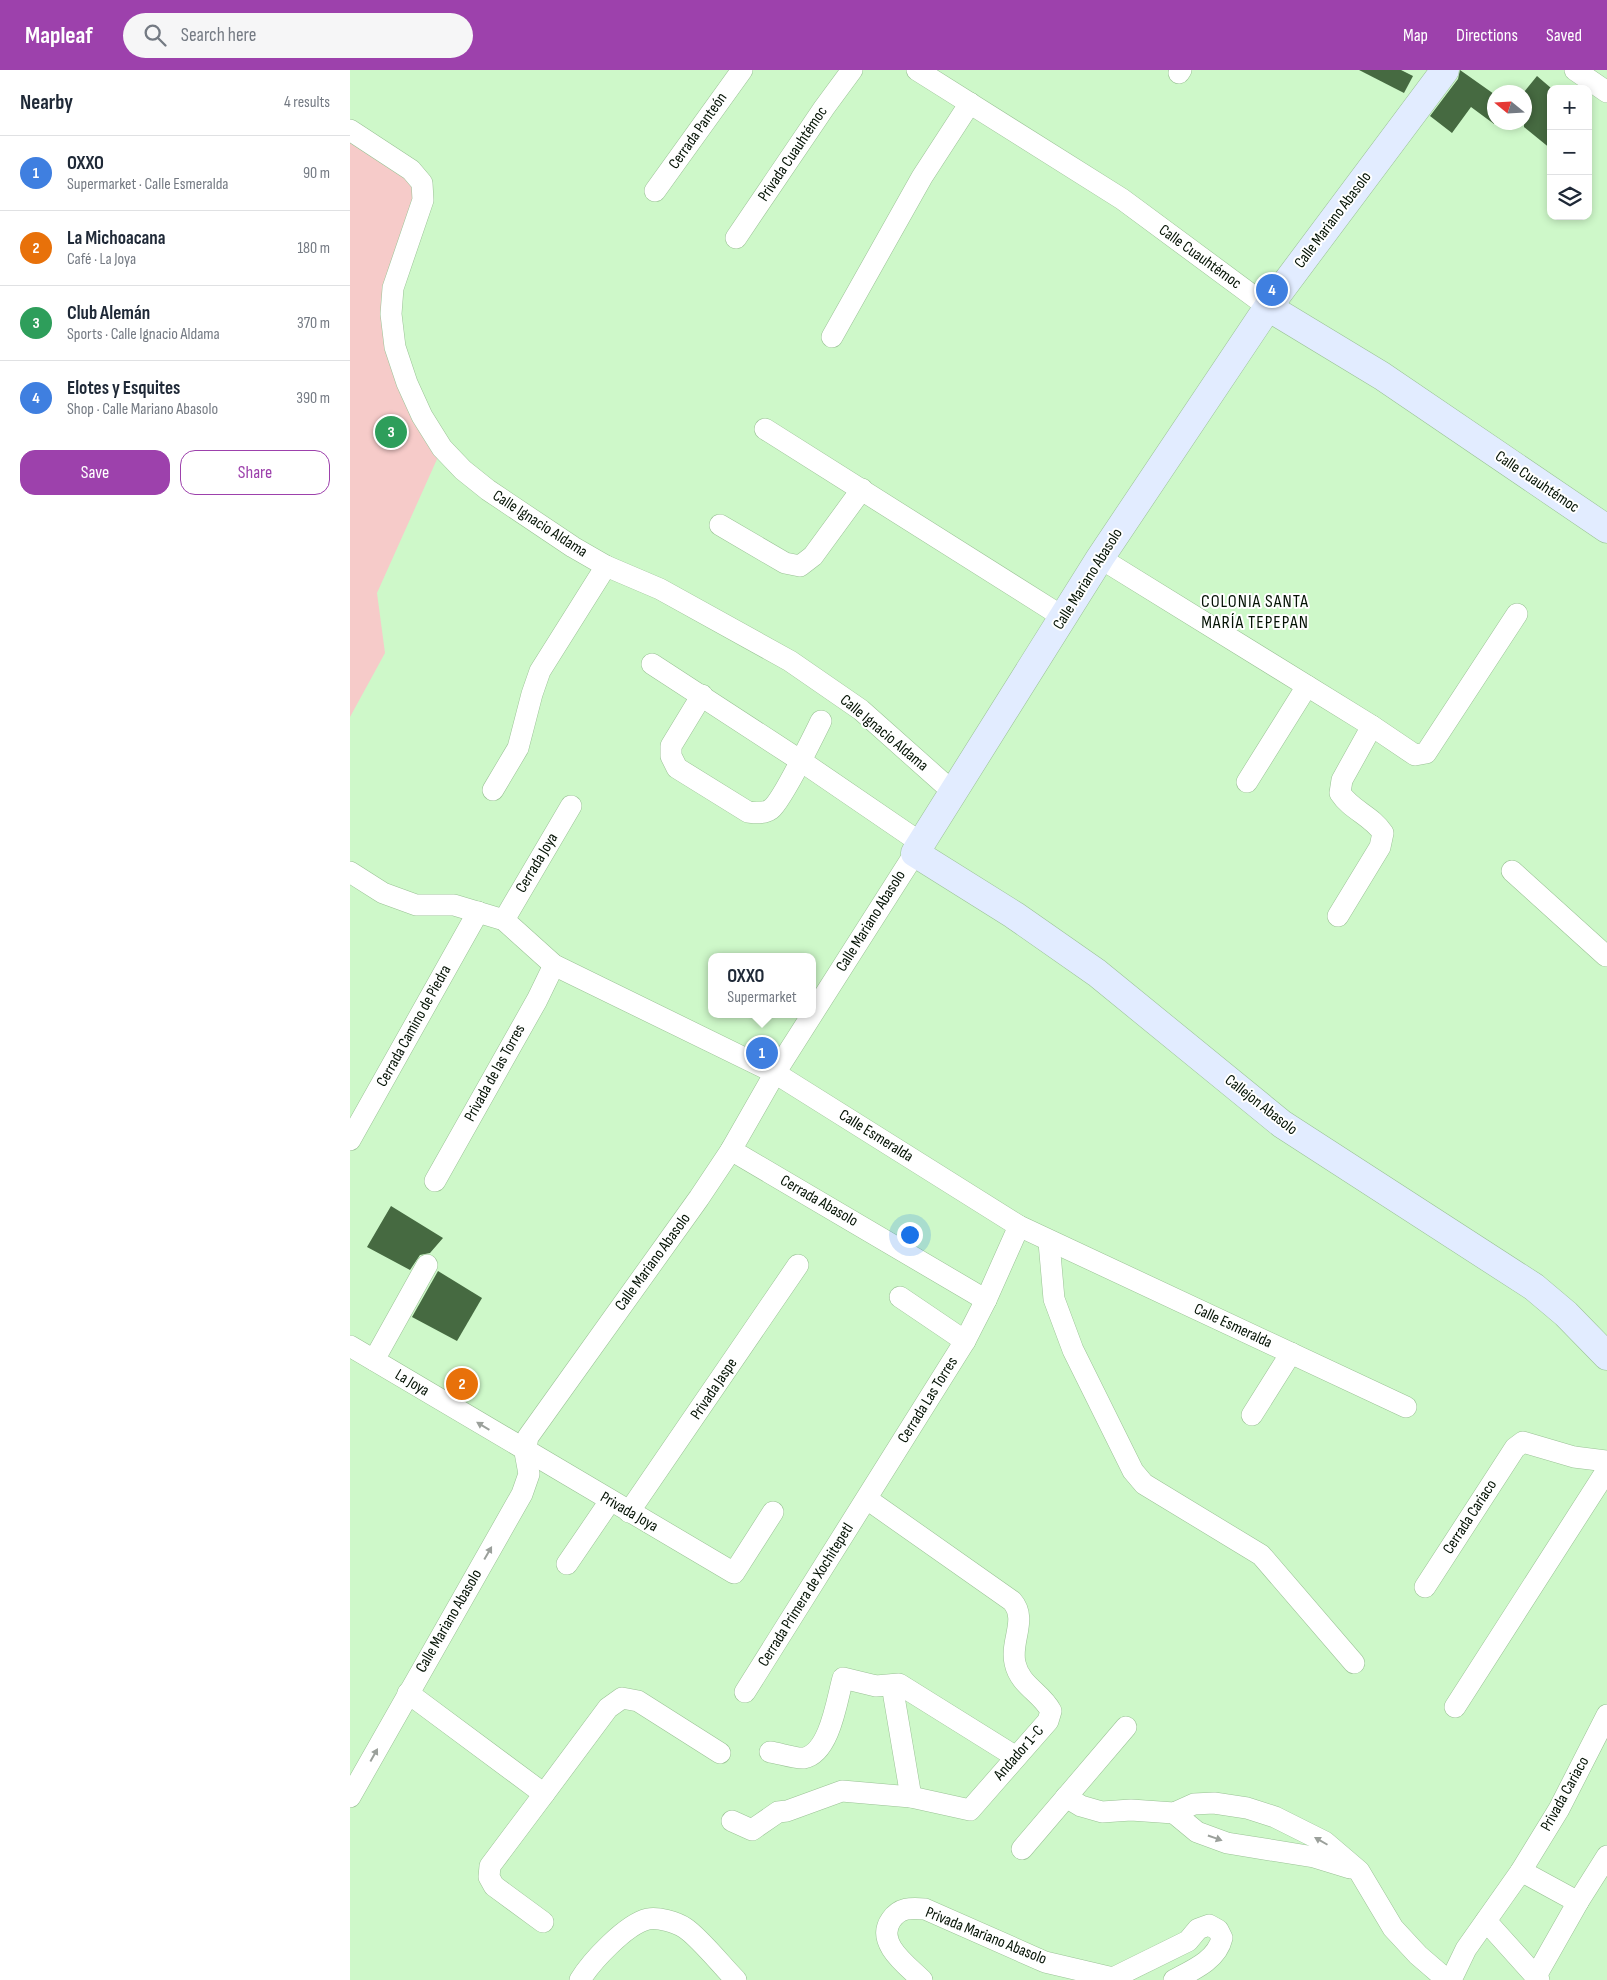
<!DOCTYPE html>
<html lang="en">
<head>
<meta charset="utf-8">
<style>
	body { margin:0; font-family:"Sofia Sans Condensed",sans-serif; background:#f6f6f7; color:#1f2937 }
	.controls { position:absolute; right:15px; top:15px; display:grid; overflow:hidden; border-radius:10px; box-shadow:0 2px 8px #0003 }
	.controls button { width:45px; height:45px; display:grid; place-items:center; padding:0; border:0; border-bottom:1px solid #e0e1e3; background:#fff; color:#1f2937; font:25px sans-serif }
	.compass { position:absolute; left:1137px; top:15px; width:45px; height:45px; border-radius:50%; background:#fff; box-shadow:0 2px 8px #0003; rotate:288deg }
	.you { position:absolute; left:559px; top:1164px; width:18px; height:18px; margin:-12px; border:4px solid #fff; border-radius:50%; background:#1a73e8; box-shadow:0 0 0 8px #1a73e833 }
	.badge { display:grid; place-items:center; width:32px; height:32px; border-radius:50%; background:#9d41ac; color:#fff; font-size:16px; font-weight:700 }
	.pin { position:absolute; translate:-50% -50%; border:2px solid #fff; box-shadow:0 1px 5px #0006 }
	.popup { position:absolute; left:358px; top:883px; width:108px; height:65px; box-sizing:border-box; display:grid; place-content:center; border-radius:10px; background:#fff; filter:drop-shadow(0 1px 4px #0005); font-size:16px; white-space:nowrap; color:#747a83 }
	.popup b { font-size:19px; color:#1f2937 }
	.popup::after { content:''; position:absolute; left:50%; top:100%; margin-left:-10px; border:10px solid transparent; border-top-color:#fff }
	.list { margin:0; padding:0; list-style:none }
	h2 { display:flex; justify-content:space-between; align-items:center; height:65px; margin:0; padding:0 20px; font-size:21px }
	h2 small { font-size:16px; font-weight:400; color:#747a83 }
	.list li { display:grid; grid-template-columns:32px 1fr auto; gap:15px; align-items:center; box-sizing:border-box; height:75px; padding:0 20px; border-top:1px solid #e0e1e3 }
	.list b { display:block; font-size:19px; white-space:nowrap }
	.list p { margin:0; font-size:16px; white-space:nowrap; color:#747a83 }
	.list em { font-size:16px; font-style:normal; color:#747a83 }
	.actions { display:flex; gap:10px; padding:15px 20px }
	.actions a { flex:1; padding:11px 0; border:1px solid #9d41ac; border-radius:15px; text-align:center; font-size:18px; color:#9d41ac }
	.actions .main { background:#9d41ac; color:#fff }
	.icon { flex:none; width:28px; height:28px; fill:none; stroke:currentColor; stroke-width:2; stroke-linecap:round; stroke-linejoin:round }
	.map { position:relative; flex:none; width:1257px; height:1910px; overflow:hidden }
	header { display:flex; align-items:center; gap:30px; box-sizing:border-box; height:70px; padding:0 25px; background:#9d41ac; color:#fff }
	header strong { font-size:24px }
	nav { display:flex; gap:28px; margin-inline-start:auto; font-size:18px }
	.search { width:350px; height:45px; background:#f6f6f7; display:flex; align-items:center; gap:12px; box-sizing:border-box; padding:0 18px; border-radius:28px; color:#747a83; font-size:19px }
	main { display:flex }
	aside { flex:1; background:#fff }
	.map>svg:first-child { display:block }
	.green { fill:#f6cbc9 }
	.building { fill:#466a41 }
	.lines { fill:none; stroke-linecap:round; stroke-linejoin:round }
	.street-casing { stroke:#9ac295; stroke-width:22 }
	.secondary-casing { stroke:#9ac295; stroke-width:29 }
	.street { stroke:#fff; stroke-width:21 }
	.secondary { stroke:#e2ecff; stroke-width:28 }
	.oneway { fill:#9ba09b }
	.labels { text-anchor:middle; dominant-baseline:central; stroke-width:4; stroke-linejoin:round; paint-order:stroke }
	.street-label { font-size:16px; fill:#041204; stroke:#fff }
	.neighbourhood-label { font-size:18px; letter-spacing:1px; fill:#041204; stroke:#fff }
</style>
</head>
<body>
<header>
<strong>Mapleaf</strong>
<div class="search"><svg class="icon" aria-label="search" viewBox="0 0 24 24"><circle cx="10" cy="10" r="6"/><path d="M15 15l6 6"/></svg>Search here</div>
<nav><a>Map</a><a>Directions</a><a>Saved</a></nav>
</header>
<main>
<aside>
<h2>Nearby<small>4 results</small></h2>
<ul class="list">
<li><span class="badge" style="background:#3f7fe0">1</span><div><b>OXXO</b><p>Supermarket · Calle Esmeralda</p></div><em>90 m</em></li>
<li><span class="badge" style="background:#e8710a">2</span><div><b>La Michoacana</b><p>Café · La Joya</p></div><em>180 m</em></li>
<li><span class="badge" style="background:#2e9e5b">3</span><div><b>Club Alemán</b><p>Sports · Calle Ignacio Aldama</p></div><em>370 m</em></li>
<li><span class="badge" style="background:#3f7fe0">4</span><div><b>Elotes y Esquites</b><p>Shop · Calle Mariano Abasolo</p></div><em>390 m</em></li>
</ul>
<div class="actions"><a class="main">Save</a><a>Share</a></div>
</aside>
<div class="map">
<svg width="1257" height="1910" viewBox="0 0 1257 1910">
	<rect width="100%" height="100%" fill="#cef8c9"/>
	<!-- green -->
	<path class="green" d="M0 60 72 113 41 244 92 378 27 523 35 583 0 647Z"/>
	<!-- building -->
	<g class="building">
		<path d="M1009 0H1051L1063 6 1054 23Z"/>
		<path d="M1110 0 1144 24V54L1121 37 1102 63 1080 46 1108 9Z"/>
		<path d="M1187 6 1201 18V79L1174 57V42L1181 35 1174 29V22Z"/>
		<path d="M41 1136 93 1168 80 1183 70 1185 60 1200 17 1177Z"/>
		<path d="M88 1201 132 1228 107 1271 62 1247Z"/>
	</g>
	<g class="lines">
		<!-- street casing -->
		<g class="street-casing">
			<g id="street">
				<path d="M567 0 772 129 918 237"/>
				<path d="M1225 0 1257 22"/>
				<path d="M829 3 831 0"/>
				<path d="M0 60 61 100 72 113 73 130 43 218 41 244 45 277 57 313 72 346 92 378 113 400 138 420 223 477 256 496 310 519 440 591 511 640 603 722"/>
				<path d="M305 121 392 0"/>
				<path d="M386 168 474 38 502 0"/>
				<path d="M482 267 572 107 620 33"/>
				<path d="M415 359 713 547"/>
				<path d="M370 455 435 493 450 496 463 486 512 419"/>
				<path d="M750 488 1022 656 992 710 990 723C1001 740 1022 746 1033 763L1030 777 988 846"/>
				<path d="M302 594 451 691 571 773"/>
				<path d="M352 625 321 676V686L327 698 398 742C406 743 414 744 421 739 432 731 463 667 471 651"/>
				<path d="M1022 656 1065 685 1076 683 1167 544"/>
				<path d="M897 712 957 616"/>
				<path d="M143 720 168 678 182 624 190 601 256 496"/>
				<path d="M1162 801 1256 886 1257 884"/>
				<path d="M0 802 33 823 66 835H104L154 850 204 895 425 1003 669 1156 1056 1337"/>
				<path d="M154 850 221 736"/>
				<path d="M0 1070 128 842"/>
				<path d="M381 1080 636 1230"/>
				<path d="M85 1111 187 930 204 895"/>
				<path d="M699 1172 704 1229 723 1280 783 1401 794 1414 911 1485 1004 1593"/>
				<path d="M550 1227 615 1271"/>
				<path d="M0 1276 384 1503 423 1442"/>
				<path d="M24 1290 77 1195"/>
				<path d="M902 1345 941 1283"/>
				<path d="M279 1442 448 1195"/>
				<path d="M217 1494 260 1431"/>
				<path d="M1075 1517 1165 1378 1173 1372 1224 1387 1257 1391"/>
				<path d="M542 1615 561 1727"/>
				<path d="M395 1622 615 1271 636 1230 669 1156"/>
				<path d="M58 1623 194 1724 140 1796 139 1807 144 1816 193 1852"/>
				<path d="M1105 1637 1257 1400"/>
				<path d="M420 1682C429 1683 445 1689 454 1688 480 1683 487 1629 493 1608L526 1616 549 1614 666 1687"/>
				<path d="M194 1724 258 1638 272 1628 288 1631 370 1683"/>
				<path d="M0 1727 172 1424 179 1404 175 1382 178 1367 349 1128 381 1080 425 1003 565 783"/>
				<path d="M716 1727 731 1736 752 1742 781 1740 824 1743 844 1734 864 1733 897 1738 925 1747 975 1772 1009 1801 1043 1858 1068 1885 1097 1910"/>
				<path d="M824 1743 847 1762 877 1773 964 1787 1000 1798"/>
				<path d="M382 1751 402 1760 428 1742 437 1741 492 1721 561 1727 620 1740 698 1651 701 1641C691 1622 670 1616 665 1593 660 1571 678 1549 662 1531L517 1429"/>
				<path d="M672 1779 776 1657"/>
				<path d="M1171 1801 1228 1832 1257 1786"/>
				<path d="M1136 1851 1189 1910"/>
				<path d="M1186 1906 1228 1832"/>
				<path d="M230 1910C241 1892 276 1854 298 1849 308 1847 326 1852 335 1858 349 1867 373 1897 386 1910"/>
				<path d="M572 1910C558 1896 525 1873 541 1850 550 1837 561 1838 575 1839L695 1892 763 1908 838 1871 848 1859 859 1855 868 1860 872 1868C867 1890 843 1900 824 1910"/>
				<path d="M1101 1910 1116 1879 1171 1801 1209 1739 1257 1645"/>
			</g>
		</g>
		<!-- secondary casing -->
		<g class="secondary-casing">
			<g id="secondary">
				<path d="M1095 0 918 237 750 488 565 783 664 845 747 903 932 1054 1184 1217 1216 1244 1257 1286"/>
				<path d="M918 237 1032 306 1257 459"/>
			</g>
		</g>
		<!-- street -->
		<use href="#street" class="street"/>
		<!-- secondary -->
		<use href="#secondary" class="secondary"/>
	</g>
	<!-- one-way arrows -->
	<defs><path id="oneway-solid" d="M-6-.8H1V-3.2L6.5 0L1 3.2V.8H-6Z" transform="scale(1.25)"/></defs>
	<g class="oneway">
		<use href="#oneway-solid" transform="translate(133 1356) rotate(-149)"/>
		<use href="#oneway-solid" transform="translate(138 1483) rotate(-60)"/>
		<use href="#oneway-solid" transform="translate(24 1685) rotate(-61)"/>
		<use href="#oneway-solid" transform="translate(865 1768) rotate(19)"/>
		<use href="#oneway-solid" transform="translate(971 1771) rotate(-150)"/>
	</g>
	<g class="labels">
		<!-- street labels -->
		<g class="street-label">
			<text transform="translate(348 61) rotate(-55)">Cerrada Panteón</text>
			<text transform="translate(443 84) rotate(-56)">Privada Cuauhtémoc</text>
			<text transform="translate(983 150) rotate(-53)">Calle Mariano Abasolo</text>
			<text transform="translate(850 187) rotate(36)">Calle Cuauhtémoc</text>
			<text transform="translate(1187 412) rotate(34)">Calle Cuauhtémoc</text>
			<text transform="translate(190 454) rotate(33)">Calle Ignacio Aldama</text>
			<text transform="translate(738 509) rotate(-58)">Calle Mariano Abasolo</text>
			<text transform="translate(534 663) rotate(40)">Calle Ignacio Aldama</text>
			<text transform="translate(187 793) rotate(-59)">Cerrada Joya</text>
			<text transform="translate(521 851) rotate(-58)">Calle Mariano Abasolo</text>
			<text transform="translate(64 956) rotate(-61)">Cerrada Camino de Piedra</text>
			<text transform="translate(145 1003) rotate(-61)">Privada de las Torres</text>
			<text transform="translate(911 1035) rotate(38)">Callejon Abasolo</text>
			<text transform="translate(526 1066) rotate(32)">Calle Esmeralda</text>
			<text transform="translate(469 1131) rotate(30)">Cerrada Abasolo</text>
			<text transform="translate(303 1192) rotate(-54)">Calle Mariano Abasolo</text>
			<text transform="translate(883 1256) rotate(25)">Calle Esmeralda</text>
			<text transform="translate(62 1313) rotate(31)">La Joya</text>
			<text transform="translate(364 1319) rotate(-56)">Privada Jaspe</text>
			<text transform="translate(578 1330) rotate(-58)">Cerrada Las Torres</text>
			<text transform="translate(279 1442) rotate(30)">Privada Joya</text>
			<text transform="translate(1120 1447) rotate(-57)">Cerrada Cariaco</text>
			<text transform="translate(456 1525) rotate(-58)">Cerrada Primera de Xochitepetl</text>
			<text transform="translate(99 1551) rotate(-60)">Calle Mariano Abasolo</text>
			<text transform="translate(669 1683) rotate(-49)">Andador 1-C</text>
			<text transform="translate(1215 1724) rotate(-61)">Privada Cariaco</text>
			<text transform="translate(636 1866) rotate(22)">Privada Mariano Abasolo</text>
		</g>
		<!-- neighbourhood labels -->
		<g class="neighbourhood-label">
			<text x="905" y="531">COLONIA SANTA<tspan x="905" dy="21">MARÍA TEPEPAN</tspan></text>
		</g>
	</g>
</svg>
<div class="controls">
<button>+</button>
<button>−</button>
<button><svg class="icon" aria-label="layers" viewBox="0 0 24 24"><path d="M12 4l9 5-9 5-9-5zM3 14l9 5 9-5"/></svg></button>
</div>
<svg class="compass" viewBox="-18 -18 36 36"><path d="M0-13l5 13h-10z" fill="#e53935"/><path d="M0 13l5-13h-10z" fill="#747a83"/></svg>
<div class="you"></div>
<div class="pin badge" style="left:412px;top:983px;background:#3f7fe0">1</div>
<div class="popup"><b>OXXO</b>Supermarket</div>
<div class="pin badge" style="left:112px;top:1314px;background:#e8710a">2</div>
<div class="pin badge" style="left:41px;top:362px;background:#2e9e5b">3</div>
<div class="pin badge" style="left:922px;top:220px;background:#3f7fe0">4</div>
</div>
</main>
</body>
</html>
